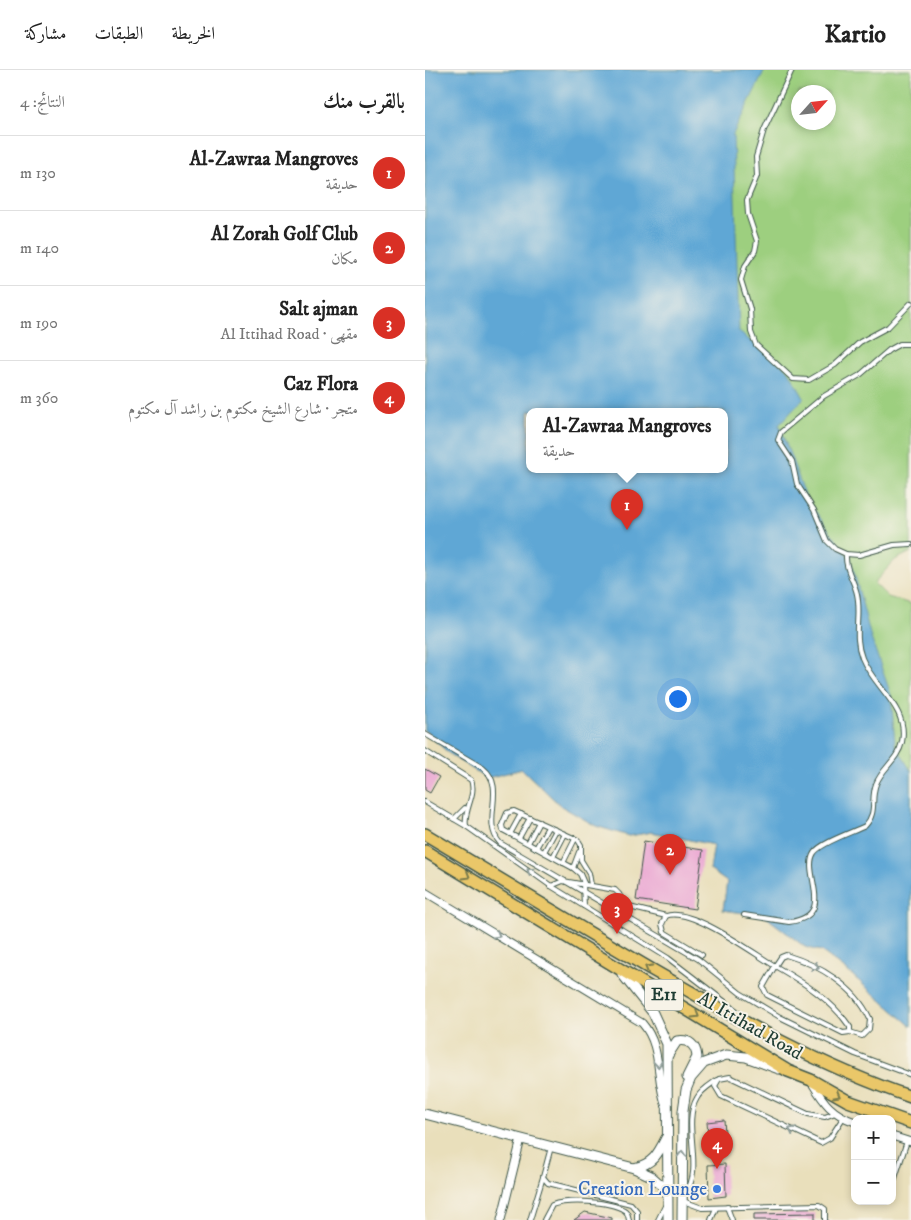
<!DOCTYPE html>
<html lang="ar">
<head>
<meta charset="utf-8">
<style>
	body { margin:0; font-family:"IM FELL DW Pica",Amiri,serif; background:#f6f6f6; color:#222; direction:rtl }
	.controls { position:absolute; right:15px; bottom:15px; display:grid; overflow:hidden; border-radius:10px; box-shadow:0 2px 8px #0003 }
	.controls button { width:45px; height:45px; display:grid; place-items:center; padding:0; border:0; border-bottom:1px solid #e0e0e0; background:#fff; color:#222; font:25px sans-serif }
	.compass { position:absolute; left:366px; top:15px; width:45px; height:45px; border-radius:50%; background:#fff; box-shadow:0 2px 8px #0003; rotate:63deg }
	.you { position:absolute; left:252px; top:628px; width:18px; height:18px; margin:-12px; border:4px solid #fff; border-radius:50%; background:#1a73e8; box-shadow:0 0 0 8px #1a73e833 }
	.badge { display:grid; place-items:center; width:32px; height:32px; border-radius:50%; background:#d93025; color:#fff; font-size:16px; font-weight:700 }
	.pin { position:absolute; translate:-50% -41px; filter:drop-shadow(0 1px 2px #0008) }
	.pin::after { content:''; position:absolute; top:26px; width:18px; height:15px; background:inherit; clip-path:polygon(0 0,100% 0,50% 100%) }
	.popup { position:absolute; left:101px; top:338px; width:202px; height:65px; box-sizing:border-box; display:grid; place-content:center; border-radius:10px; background:#fff; filter:drop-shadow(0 1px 4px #0005); font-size:16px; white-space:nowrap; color:#767676 }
	.popup b { font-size:19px; color:#222 }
	.popup::after { content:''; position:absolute; left:50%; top:100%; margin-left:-10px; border:10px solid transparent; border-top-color:#fff }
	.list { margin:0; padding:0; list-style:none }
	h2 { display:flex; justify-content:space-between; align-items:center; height:65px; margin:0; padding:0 20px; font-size:21px }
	h2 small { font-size:16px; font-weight:400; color:#767676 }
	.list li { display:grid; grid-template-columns:32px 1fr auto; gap:15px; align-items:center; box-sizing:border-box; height:75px; padding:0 20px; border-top:1px solid #e0e0e0 }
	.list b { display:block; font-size:19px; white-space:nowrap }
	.list p { margin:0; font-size:16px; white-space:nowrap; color:#767676 }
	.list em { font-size:16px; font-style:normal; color:#767676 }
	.map { position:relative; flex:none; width:486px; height:1150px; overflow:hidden; direction:ltr }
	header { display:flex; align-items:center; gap:30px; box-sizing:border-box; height:70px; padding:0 25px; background:#fff; border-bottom:1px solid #e0e0e0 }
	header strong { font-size:24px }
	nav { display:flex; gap:28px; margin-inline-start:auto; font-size:18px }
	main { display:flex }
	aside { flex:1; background:#fff }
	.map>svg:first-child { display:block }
	.green { fill:#9dcf7f; stroke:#5e865a; fill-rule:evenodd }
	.water { fill:#5ea7d5; stroke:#3e7284; fill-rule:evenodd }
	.building { fill:#eba9d3 }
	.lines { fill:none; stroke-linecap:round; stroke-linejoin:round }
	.service-casing { stroke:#3d5548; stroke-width:6 }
	.minor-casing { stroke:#3d5548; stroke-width:9 }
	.tertiary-casing { stroke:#3d5548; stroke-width:11 }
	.trunk-casing { stroke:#3d5548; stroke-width:14 }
	.service { stroke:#fff; stroke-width:4 }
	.minor { stroke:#fff; stroke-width:7 }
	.tertiary { stroke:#fff; stroke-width:9 }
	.trunk { stroke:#eac769; stroke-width:11 }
	.oneway { stroke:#8f9e9a }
	.oneway2 { stroke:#7a7b4c }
	.shop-dot { fill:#3f7fe0; stroke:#f7f3e8; stroke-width:2 }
	.labels { text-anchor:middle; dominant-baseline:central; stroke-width:4; stroke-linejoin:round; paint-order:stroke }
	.shield { fill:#f7f3e8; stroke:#60746a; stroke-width:1 }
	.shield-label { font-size:18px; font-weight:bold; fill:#1f3d34 }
	.street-label { font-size:19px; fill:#1f3d34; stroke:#f7f3e8 }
	.shop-label { font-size:19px; fill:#366cbe; stroke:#f7f3e8; text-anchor:end }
</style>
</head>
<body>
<header>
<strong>Kartio</strong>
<nav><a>الخريطة</a><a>الطبقات</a><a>مشاركة</a></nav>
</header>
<main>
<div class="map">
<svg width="486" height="1150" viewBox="0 0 486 1150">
	<rect width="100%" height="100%" fill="#f7f3e8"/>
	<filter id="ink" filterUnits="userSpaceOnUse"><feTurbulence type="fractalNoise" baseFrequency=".02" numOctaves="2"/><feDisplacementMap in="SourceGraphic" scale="10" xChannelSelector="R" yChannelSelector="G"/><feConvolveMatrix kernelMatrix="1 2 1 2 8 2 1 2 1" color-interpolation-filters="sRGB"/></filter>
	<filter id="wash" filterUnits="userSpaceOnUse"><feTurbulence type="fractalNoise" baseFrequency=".0096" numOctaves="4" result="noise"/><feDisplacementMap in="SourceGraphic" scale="20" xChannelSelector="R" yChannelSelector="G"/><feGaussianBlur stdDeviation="1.12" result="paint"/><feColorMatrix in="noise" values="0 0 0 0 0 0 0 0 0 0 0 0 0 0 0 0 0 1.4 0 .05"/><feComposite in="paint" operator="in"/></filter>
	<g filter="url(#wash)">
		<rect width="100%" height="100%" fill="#e9dfbb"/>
		<!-- green -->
		<path class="green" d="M0 0H486V482L470 490 449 513 463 527 486 534V956L419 898 396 881 380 877 340 846 298 840 302 812 285 800 289 775 227 762 204 766 171 756 136 736 97 699 62 708 27 686 0 661ZM373 22H403V52H373ZM104 341H300V399H104Z"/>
		<!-- water -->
		<path class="water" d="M0 0H340L308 64 314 262 363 300 379 328 354 355 382 430 426 490 446 568 466 625 470 674 486 701V956L419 898 396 881 380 877 340 846 298 840 302 812 285 800 289 775 227 762 204 766 171 756 136 736 97 699 62 708 27 686 0 661ZM104 341H300V399H104Z"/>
		<g id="blocks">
			<!-- building -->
			<g class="building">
				<path d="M0 699 14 707 5 723 0 720Z"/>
				<path d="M219 771 278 780 270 839 211 830Z"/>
				<path d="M299 1050 300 1063 283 1064 282 1052Z"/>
				<path d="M300 1094 301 1126 284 1128 283 1095Z"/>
				<path d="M160 1142 187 1148V1150H149Z"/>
				<path d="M390 1143V1150H329V1144Z"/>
			</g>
		</g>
	</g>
	<g filter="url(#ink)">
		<use href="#blocks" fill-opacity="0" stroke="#3d5548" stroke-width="1"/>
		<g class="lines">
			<!-- service casing -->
			<g class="service-casing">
				<g id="service">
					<path d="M367 0 339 60 331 87 332 106 322 130 323 144 332 171 330 181 320 196 316 210 325 239 326 262 331 275 368 309 384 310 410 295 435 272 463 257 486 233"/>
					<path d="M486 274H475L464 280 435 305 399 326 356 362 353 370 367 391 372 414 389 440 402 471 410 479 421 484 434 485 469 475 486 474"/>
					<path d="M0 664 58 698C83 718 55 751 75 773L273 889 315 923 355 947 430 984 486 1005"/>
					<path d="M0 681 46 710C52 725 38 740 41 756"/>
					<path d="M0 732 41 756 126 816 243 888 321 948"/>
					<path d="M29 749 40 738"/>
					<path d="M85 764 96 744"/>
					<path d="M94 768 105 748"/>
					<path d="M103 773 114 752"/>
					<path d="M111 778 123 757"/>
					<path d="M119 782 131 760"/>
					<path d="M128 787 140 764"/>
					<path d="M138 793 150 769"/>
					<path d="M148 798 154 782"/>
					<path d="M158 813 159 836"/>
					<path d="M159 813 155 804 148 798 78 760 77 755 82 743 89 741 153 770 156 775V790L164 803 166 815"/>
					<path d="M126 816 138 811 190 820 194 824 200 836 241 846"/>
					<path d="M319 845 364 852C413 846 376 803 389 783 395 773 428 762 440 756 453 742 445 730 451 714 457 698 473 690 477 672 484 637 449 618 437 588 428 565 437 546 432 524 429 510 420 500 421 484"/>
					<path d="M277 885 239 862 237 854 241 846C265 836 328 883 350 896L356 887 361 885C394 895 430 916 445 949L444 959 437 966 425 962"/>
					<path d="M350 896C379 913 406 929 425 957V962L418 963 342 925 338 917Z"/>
					<path d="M410 1043 400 1047 383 1044 305 1007 294 1009 290 1016 296 1026 396 1073 405 1068 418 1048"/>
					<path d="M118 1107 126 1077"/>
					<path d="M468 1114 482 1071"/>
					<path d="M260 1123C280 1100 256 1054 272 1028 276 1020 285 1015 292 1010"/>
					<path d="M258 1131 277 1138 394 1135 400 1139V1150"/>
					<path d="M302 1137 307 1150"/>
					<path d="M105 1150 118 1107 123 1113 206 1134 212 1141V1150"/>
					<path d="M119 1150 127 1135C143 1129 184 1131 199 1140 203 1142 203 1146 204 1150"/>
					<path d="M233 1150 240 1136"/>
					<path d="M286 1150 291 1138"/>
				</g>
			</g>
			<!-- minor casing -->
			<g class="minor-casing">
				<g id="minor">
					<path d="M0 822 217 953C238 977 230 1008 241 1036"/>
					<path d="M387 1013C399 1033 407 1044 430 1052"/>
					<path d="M467 1066 486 1072"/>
					<path d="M76 1150 96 1069"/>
				</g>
			</g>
			<!-- tertiary casing -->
			<g class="tertiary-casing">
				<g id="tertiary">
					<path d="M197 904 228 943 242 974 243 1150"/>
					<path d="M243 985 252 971C264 969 271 975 272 987L262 1007"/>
					<path d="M0 1044 209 1098 226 1106 243 1121"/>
					<path d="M209 1098C228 1094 233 1084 241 1068"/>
					<path d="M257 1150 258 1041 261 1020 266 1008 279 993 301 985 321 987 354 999"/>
				</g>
			</g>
			<!-- trunk casing -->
			<g class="trunk-casing">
				<g id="trunk">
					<path d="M0 764C77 810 154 857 231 902 314 950 395 996 486 1027"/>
					<path d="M0 781 363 1001 386 1010 423 1031 486 1053"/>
				</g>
			</g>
			<!-- service -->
			<use href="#service" class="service"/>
			<!-- minor -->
			<use href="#minor" class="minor"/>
			<!-- tertiary -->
			<use href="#tertiary" class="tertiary"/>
			<!-- trunk -->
			<use href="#trunk" class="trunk"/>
		</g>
		<!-- one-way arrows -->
		<defs><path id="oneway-chevron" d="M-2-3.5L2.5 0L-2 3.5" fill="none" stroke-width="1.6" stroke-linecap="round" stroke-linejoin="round" transform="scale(1.25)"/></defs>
		<g class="oneway">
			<use href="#oneway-chevron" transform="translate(105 801) rotate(-145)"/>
			<use href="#oneway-chevron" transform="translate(72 865) rotate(31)"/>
			<use href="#oneway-chevron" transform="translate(391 897) rotate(28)"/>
			<use href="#oneway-chevron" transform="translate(233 994) rotate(83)"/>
			<use href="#oneway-chevron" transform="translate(367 1060) rotate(-154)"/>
			<use href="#oneway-chevron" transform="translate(257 1084) rotate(-89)"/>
		</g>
		<g class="oneway2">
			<use href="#oneway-chevron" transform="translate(42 806) rotate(31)"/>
			<use href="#oneway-chevron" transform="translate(223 898) rotate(-150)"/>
			<use href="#oneway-chevron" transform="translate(271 945) rotate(32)"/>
			<use href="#oneway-chevron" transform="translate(412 1025) rotate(29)"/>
		</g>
	</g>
	<!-- markers -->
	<circle class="shop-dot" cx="292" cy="1119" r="5"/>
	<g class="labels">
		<!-- shield labels -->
		<rect class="shield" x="220" y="909.5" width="38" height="31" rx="4"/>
		<g class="shield-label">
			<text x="239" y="925">E11</text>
		</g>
		<!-- street labels -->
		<g class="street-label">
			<text transform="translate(325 956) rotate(30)">Al Ittihad Road</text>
		</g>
		<!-- shop labels -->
		<g class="shop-label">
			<text x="282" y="1119">Creation Lounge</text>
		</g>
	</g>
</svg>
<div class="controls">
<button>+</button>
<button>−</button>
</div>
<svg class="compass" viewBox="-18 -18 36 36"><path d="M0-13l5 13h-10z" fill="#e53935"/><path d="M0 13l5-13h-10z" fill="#767676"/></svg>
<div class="you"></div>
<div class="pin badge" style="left:202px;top:460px">1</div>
<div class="popup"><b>Al-Zawraa Mangroves</b>حديقة</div>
<div class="pin badge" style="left:245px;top:805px">2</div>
<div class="pin badge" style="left:192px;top:864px">3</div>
<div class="pin badge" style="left:292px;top:1099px">4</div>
</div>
<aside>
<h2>بالقرب منك<small>النتائج: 4</small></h2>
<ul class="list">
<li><span class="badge">1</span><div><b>Al-Zawraa Mangroves</b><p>حديقة</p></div><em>130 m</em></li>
<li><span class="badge">2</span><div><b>Al Zorah Golf Club</b><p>مكان</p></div><em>140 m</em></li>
<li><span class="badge">3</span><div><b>Salt ajman</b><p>مقهى · Al Ittihad Road</p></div><em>190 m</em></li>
<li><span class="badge">4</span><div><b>Caz Flora</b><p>متجر · شارع الشيخ مكتوم بن راشد آل مكتوم</p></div><em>360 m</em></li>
</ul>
</aside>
</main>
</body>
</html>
